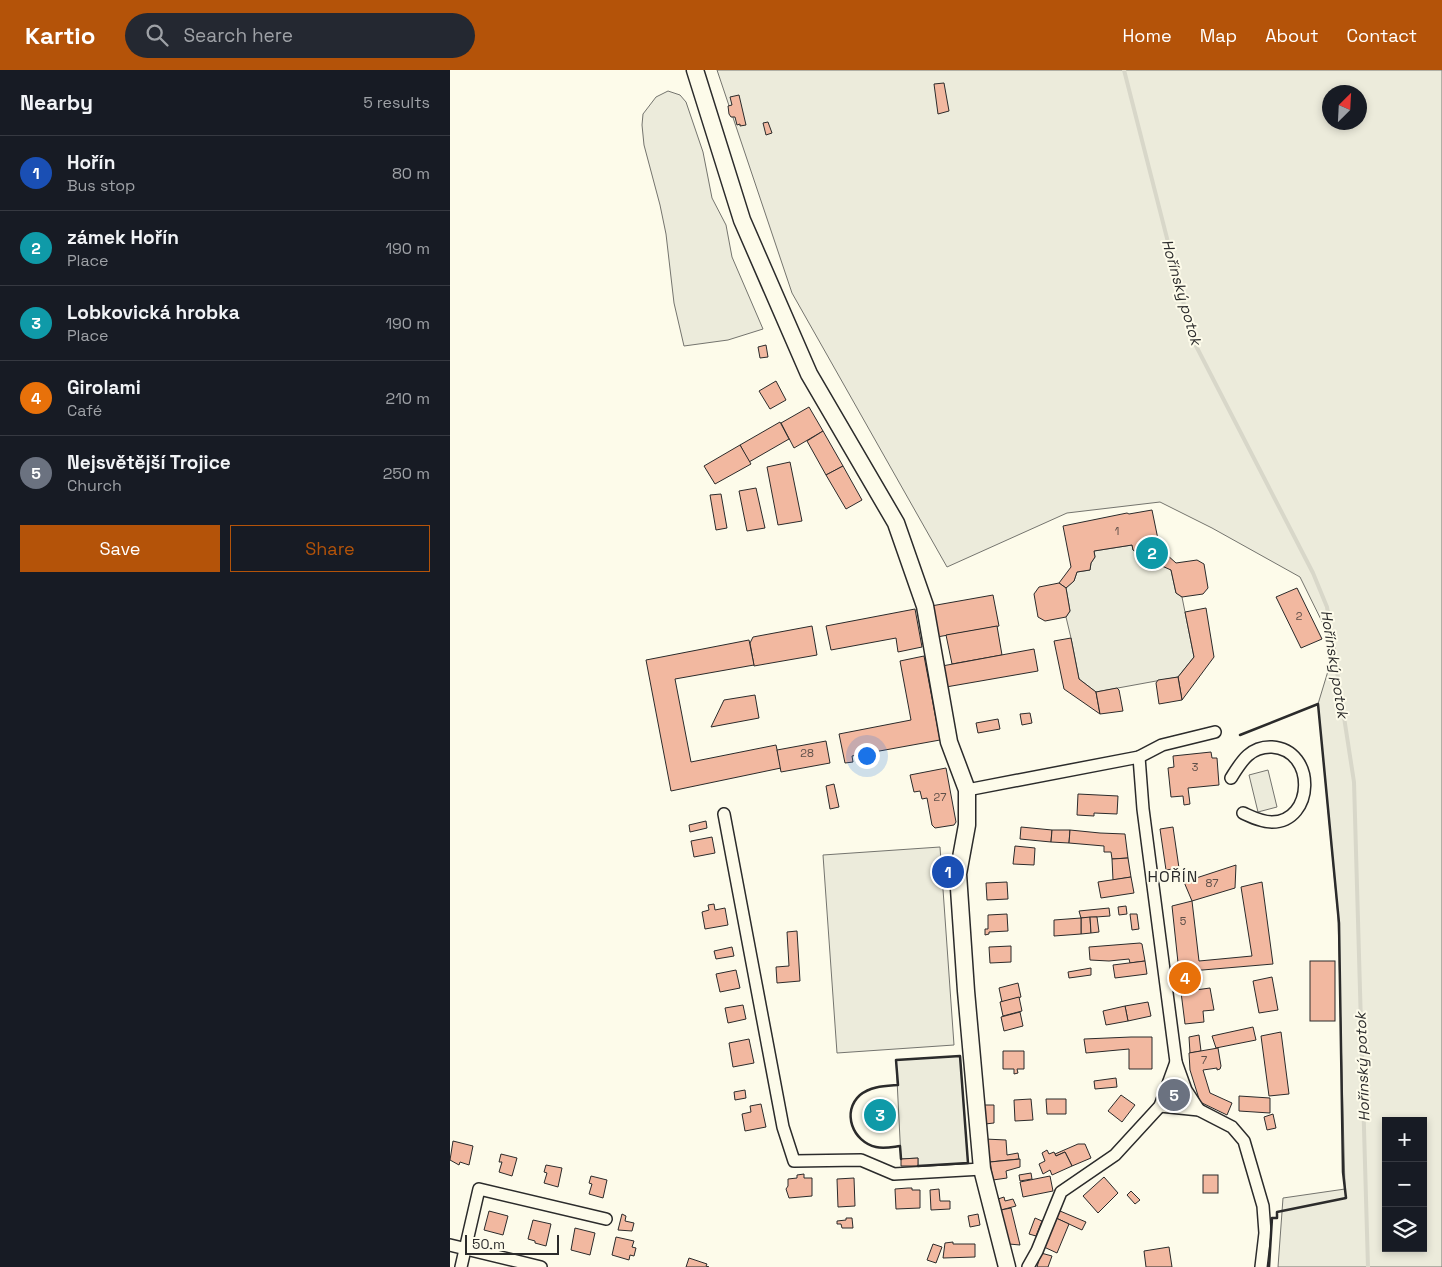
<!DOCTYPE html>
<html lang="en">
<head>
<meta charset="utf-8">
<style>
	body { margin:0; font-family:"Space Grotesk",sans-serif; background:#242831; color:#f1f3f6 }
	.controls { position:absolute; right:15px; bottom:15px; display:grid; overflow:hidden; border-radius:0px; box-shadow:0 2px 8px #0003 }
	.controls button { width:45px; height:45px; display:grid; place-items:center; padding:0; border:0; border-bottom:1px solid #363941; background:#171b24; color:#f1f3f6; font:25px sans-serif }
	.compass { position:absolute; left:872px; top:15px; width:45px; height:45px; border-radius:50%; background:#171b24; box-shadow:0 2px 8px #0003; rotate:24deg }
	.scale { position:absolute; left:15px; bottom:12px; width:94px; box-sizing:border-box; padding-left:5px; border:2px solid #2b2b2b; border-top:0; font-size:14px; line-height:18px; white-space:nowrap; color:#2b2b2b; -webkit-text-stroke:4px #fdfbea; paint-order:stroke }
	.you { position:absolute; left:416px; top:685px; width:18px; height:18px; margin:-12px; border:4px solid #fff; border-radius:50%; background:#1a73e8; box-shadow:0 0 0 8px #1a73e833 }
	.badge { display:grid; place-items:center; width:32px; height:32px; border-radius:50%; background:#b45309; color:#fff; font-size:16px; font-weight:700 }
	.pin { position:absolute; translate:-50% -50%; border:2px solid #fff; box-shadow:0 1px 5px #0006 }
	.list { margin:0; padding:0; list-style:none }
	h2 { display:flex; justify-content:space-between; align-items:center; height:65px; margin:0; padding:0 20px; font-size:21px }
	h2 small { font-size:16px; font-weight:400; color:#9ea1a6 }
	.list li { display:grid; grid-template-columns:32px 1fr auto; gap:15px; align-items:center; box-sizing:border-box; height:75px; padding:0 20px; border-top:1px solid #363941 }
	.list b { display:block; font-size:19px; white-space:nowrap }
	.list p { margin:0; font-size:16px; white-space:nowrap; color:#9ea1a6 }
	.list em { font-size:16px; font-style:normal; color:#9ea1a6 }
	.actions { display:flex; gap:10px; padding:15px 20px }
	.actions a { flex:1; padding:11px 0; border:1px solid #b45309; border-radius:0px; text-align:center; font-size:18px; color:#b45309 }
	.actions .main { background:#b45309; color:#fff }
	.icon { flex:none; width:28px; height:28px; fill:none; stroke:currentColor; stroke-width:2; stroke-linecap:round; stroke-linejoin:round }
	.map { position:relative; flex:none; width:992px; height:1197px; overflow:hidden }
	header { display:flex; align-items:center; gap:30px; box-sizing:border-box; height:70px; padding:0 25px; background:#b45309; color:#fff }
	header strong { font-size:24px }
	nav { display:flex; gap:28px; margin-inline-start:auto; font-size:18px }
	.search { width:350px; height:45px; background:#242831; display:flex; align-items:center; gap:12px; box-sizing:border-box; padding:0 18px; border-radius:28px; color:#9ea1a6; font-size:19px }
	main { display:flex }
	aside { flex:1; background:#171b24 }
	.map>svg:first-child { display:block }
	.green { fill:#ecebdb; stroke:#74746e; fill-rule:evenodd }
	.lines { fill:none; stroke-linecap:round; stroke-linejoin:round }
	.stream { stroke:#d8d7c9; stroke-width:4 }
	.building { fill:#f2b8a0; stroke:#2b2b2b }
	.street-casing { stroke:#2b2b2b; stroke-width:14 }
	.secondary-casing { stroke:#2b2b2b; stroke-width:19 }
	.street { stroke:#fdfbea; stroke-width:11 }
	.secondary { stroke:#fdfbea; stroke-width:16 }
	.wall { stroke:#2b2b2b; stroke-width:2.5 }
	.labels { text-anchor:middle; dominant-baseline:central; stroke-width:4; stroke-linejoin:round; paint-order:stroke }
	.number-label { font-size:11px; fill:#5d4e48 }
	.water-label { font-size:15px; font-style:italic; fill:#2b2b2b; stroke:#fdfbea }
	.quarter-label { font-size:16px; letter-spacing:1px; fill:#2b2b2b; stroke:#fdfbea }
</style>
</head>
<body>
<header>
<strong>Kartio</strong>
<div class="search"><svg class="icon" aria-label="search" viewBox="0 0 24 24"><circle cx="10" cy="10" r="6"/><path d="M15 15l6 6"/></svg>Search here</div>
<nav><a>Home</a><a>Map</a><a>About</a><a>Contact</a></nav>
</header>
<main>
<aside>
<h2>Nearby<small>5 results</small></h2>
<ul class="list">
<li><span class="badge" style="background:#1a4fb4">1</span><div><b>Hořín</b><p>Bus stop</p></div><em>80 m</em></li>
<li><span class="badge" style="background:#0f9aa8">2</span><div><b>zámek Hořín</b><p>Place</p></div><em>190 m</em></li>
<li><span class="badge" style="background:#0f9aa8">3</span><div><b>Lobkovická hrobka</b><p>Place</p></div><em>190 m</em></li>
<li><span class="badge" style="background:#e8710a">4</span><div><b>Girolami</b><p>Café</p></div><em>210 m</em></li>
<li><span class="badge" style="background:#6b7280">5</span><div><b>Nejsvětější Trojice</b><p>Church</p></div><em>250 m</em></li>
</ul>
<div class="actions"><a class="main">Save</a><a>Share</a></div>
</aside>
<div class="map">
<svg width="992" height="1197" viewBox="0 0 992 1197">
	<rect width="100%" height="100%" fill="#fdfbea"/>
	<!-- green -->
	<g class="green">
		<path d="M267 0H992V1197H828L833 1128 895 1119 888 846 868 634 885 578 850 507 762 458 710 432 617 443 497 497 342 223ZM879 22H909V52H879ZM936 1051H973V1178H936Z"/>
		<path d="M218 21 230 25 236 32 253 82 262 128 276 155 282 187 313 259 278 270 234 276 224 233 216 164 210 135 194 75 192 55 193 44 206 27Z"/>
		<path d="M682 475 683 480 689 484 693 491 705 488 721 500 726 523 732 527 744 587 728 607 646 622 629 609 621 568 616 547 620 541 616 518 624 511 627 502 640 500 641 493 645 487 644 481Z"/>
		<path d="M818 700 827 737 808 742 799 705Z"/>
		<path d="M490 777 504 975 387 983 373 785Z"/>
		<path d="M510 986 518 1093 468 1096V1088L451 1089 446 990Z"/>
	</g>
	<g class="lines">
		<!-- stream -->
		<path class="stream" d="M674 0 743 270 863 503 877 537 904 712 918 1197"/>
	</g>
	<!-- building -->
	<g class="building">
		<path d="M494 13 499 41 488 44 484 14Z"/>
		<path d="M289 25 296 55 290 56V54L287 55 285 47H281L279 44 278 36 282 35 280 27Z"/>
		<path d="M318 52 322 63 316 65 313 53Z"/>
		<path d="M316 275 318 287 310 288 308 277Z"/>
		<path d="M326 311 336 330 320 339 309 321Z"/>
		<path d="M359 337 373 361 344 378 331 353Z"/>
		<path d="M330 352 339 369 299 392 290 375Z"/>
		<path d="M373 361 393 396 376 405 357 371Z"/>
		<path d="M290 375 301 394 265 414 254 396Z"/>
		<path d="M340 392 352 451 328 455 317 397Z"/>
		<path d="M393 396 412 430 396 439 376 405Z"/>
		<path d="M306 418 315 458 297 461 289 421Z"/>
		<path d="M271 424 277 458 266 460 260 425Z"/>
		<path d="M702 440 710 479 713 478 717 481 716 484 726 493 747 490 754 494 758 518 753 524 732 527 726 523 721 500 712 496 705 488 693 491 689 484 683 480 682 475 644 481 645 487 641 493 640 500 627 502 624 511 616 518 609 513 621 497 613 456 677 443 679 444Z"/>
		<path d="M609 513 616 518 620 541 616 547 595 551 588 547 584 524 589 517Z"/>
		<path d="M847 518 872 569 851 578 826 527Z"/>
		<path d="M543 525 549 556 487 567 481 536Z"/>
		<path d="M756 538 764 587 732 630 728 607 744 587 735 542Z"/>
		<path d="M465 539 472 577 448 582 446 568 381 580 376 556Z"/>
		<path d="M362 556 367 585 304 596 300 573 303 567Z"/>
		<path d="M547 556 552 585 502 594 496 565Z"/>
		<path d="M621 568 629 609 646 622 650 644 614 619 604 571Z"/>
		<path d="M299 570 304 595 225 609 241 692 326 675 331 698 221 721 196 590Z"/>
		<path d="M584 579 588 601 496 617 492 596Z"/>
		<path d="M474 586 490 670 402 686 403 692 395 693 389 664 461 650 450 591Z"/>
		<path d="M728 607 732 630 709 634 706 613 708 610Z"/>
		<path d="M667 618 669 620 673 641 650 644 646 622Z"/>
		<path d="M305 625 309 648 261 657 274 630Z"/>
		<path d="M580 643 582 653 572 655 570 644Z"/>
		<path d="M548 649 550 659 528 663 526 653Z"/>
		<path d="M376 671 380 693 331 702 327 680Z"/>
		<path d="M761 682 762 688H767L769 715 738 718 740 734 734 735 733 726 721 727 718 698 724 697 723 686Z"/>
		<path d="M496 698 506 752 504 755 485 758 482 755 477 728 472 729 470 721 464 722 460 705Z"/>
		<path d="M384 714 389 737 380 739 376 716Z"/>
		<path d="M628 724 668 726 667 744 644 743V746L627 745Z"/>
		<path d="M256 751 257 758 240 762 239 755Z"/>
		<path d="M571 757 602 760 601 772 570 769Z"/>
		<path d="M723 757 729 798 716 800 710 759Z"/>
		<path d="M602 760H620L619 773 601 772Z"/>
		<path d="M620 760 650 763 675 764 678 788 662 789 661 782H654V776L619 773Z"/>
		<path d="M262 767 265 783 244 787 241 771Z"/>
		<path d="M565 776 585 778 584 795 563 794Z"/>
		<path d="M678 788 681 807 663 810 662 789Z"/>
		<path d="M786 795 785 818 742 831 734 812Z"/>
		<path d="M681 807 684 823 651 828 648 812Z"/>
		<path d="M557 812 558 829 537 830 536 813Z"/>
		<path d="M812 812 823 894 729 902 722 836 742 831 749 891 802 886 791 817Z"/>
		<path d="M264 834 265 840 275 838 278 855 255 859 252 842 259 840 258 835Z"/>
		<path d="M676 836 677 844 669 845 668 837Z"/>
		<path d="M659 838 660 846 631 848 629 841Z"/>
		<path d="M557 844 558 861 539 862V864L535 865V859H538V845Z"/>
		<path d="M680 844H687L689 859 682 860Z"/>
		<path d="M640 847 641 863 631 864V848Z"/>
		<path d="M640 847H647L649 862 641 863Z"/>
		<path d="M631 848V864L604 866V850Z"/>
		<path d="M347 861 350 911 327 913 326 897 339 896 337 862Z"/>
		<path d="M690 873 692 874 695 891 680 893 679 889 659 891 640 890 639 877Z"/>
		<path d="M561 876V892L540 893 539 877Z"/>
		<path d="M282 877 284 886 266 889 264 881Z"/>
		<path d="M695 891 697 904 665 908 663 895Z"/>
		<rect x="860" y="891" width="25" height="60"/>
		<path d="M641 898V905L619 908 618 902Z"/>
		<path d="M286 900 290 918 270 922 266 904Z"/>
		<path d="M747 901 748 912 747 915 731 917 729 902Z"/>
		<path d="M822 907 828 940 809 943 803 911Z"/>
		<path d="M568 913 571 927 552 932 549 918Z"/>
		<path d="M760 918 764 940 753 941 754 952 735 954 731 922Z"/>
		<path d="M569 927 572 941 553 946 550 932Z"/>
		<path d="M698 932 701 946 678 951 675 936Z"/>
		<path d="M293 935 296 949 278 953 275 938Z"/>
		<path d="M675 936 678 951 656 955 653 941Z"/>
		<path d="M570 942 573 956 554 961 551 947Z"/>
		<path d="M803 957 806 970 766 978 762 966Z"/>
		<path d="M831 962 839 1024 819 1026 811 966Z"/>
		<path d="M749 965 751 981 740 983 739 967Z"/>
		<path d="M681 967H702V999H679V979L636 983 634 969Z"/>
		<path d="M299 969 304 993 283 997 279 973Z"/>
		<path d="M768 978 771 996 770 999 767 1000V998L753 1000 760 1023 782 1033 777 1045 750 1032 740 1000 739 983Z"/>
		<path d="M553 981H574V999H567L568 1003 564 1004V999H553Z"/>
		<path d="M666 1008 667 1017 645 1019 644 1011Z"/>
		<path d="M295 1020 296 1028 285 1030 284 1022Z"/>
		<path d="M721 1021 729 1022 728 1030 720 1029Z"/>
		<path d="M671 1025 685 1035 672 1052 658 1041Z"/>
		<path d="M789 1026 820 1028V1043L789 1041Z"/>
		<path d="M581 1029 583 1050 565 1051 564 1030Z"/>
		<path d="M596 1029H616V1044H597Z"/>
		<circle cx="430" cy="1045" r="12"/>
		<path d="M311 1034 316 1057 295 1061 292 1044 301 1042 300 1036Z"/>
		<path d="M534 1035H544V1053L535 1054Z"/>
		<path d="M823 1044 826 1058 817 1060 814 1047Z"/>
		<path d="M535 1069 556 1070 557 1085 568 1083 569 1089 540 1092Z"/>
		<path d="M3 1071 23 1076 19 1095 10 1092 9 1095 0 1090Z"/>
		<path d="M628 1074H635L641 1088 622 1096 615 1082 606 1086 605 1084Z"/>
		<path d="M597 1080 599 1084 604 1082 606 1086 615 1082 622 1096 602 1105 600 1100 593 1104 589 1094 595 1091 592 1083Z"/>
		<path d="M51 1084 67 1088 62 1106 49 1102 52 1092H49Z"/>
		<path d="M468 1088V1096H451V1089Z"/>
		<path d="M570 1089V1097L556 1101 557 1108 543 1110 540 1092Z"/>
		<path d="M96 1095 112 1098 108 1117 94 1113 97 1103 94 1102Z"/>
		<path d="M581 1103 582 1109 570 1111 569 1105Z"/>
		<path d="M354 1104V1108H362V1126L339 1128 336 1119 338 1116V1109L347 1108V1105Z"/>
		<rect x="753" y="1105" width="15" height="18"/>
		<path d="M141 1106 157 1110 153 1128 139 1124 142 1114 139 1113Z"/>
		<path d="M600 1106 603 1121 573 1127 570 1112Z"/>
		<path d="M654 1107 668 1123 648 1143 633 1126Z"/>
		<path d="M404 1108 405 1136 388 1137 387 1109Z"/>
		<path d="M458 1118H462V1120H470V1138L446 1139 445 1119Z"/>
		<path d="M489 1119 490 1131H500V1139L481 1140 480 1120Z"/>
		<path d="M681 1121 690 1130 685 1134 677 1125Z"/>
		<path d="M554 1127 555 1131 563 1129 566 1136 551 1140 548 1129Z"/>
		<path d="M561 1138 570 1175 559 1174 551 1140Z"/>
		<path d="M39 1141 58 1146 53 1165 34 1160Z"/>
		<path d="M610 1141 636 1152 632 1160 606 1148Z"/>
		<path d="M172 1144 176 1146 175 1151 184 1153 182 1161 168 1160Z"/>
		<path d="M528 1144 530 1155 520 1157 518 1146Z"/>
		<path d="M396 1148H402L403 1158H392L391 1154H387V1151L396 1150Z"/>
		<path d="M585 1148 592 1151 586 1166 579 1164Z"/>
		<path d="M606 1148 619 1154 607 1183 594 1177Z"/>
		<path d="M83 1150 101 1154 96 1176 85 1173V1171L78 1169Z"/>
		<path d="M125 1158 145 1163 140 1185 121 1180Z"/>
		<path d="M166 1167 184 1171 182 1177 186 1178 184 1186 180 1185 179 1190 162 1185Z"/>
		<path d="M503 1172V1174H525V1187L493 1188 495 1173Z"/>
		<path d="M483 1174 492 1177 486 1193 477 1190Z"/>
		<path d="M719 1177 722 1197H696L694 1181Z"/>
		<path d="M591 1183 602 1186 598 1197H587Z"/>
		<path d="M239 1188 257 1194 256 1196 259 1197H236Z"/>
	</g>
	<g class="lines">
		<!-- street casing -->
		<g class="street-casing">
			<g id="street">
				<path d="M689 687 693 739 726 992 736 1020 749 1040"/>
				<path d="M781 708C791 692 800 676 822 677 867 680 864 752 822 752 811 752 802 747 793 743"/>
				<path d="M517 720 689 687 712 675 765 662"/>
				<path d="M274 744 333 1057 344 1091 411 1090 444 1104 532 1099"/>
				<path d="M710 1036 749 1040 782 1057 794 1071 813 1136 815 1163 811 1197"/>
				<path d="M0 1175 91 1197"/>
				<path d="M11 1197 29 1119 156 1149"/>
				<path d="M578 1197 587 1181 611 1122 665 1085 710 1036 726 992"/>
			</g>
		</g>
		<!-- secondary casing -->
		<g class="secondary-casing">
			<path id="secondary" d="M245 0 292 150 359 304 446 453 475 536 499 672 517 720V755L508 804 516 921 532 1099 557 1197"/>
		</g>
		<!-- street -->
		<use href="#street" class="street"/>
		<!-- secondary -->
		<use href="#secondary" class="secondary"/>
		<!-- wall -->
		<g class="wall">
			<path d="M790 665 868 634 889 853 893 1102 896 1128 827 1142V1148H822L819 1197"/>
			<path d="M451 1089 450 1076C442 1077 434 1079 426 1077 403 1072 391 1042 410 1025 421 1016 435 1016 448 1015L446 990 510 986 518 1093 468 1096"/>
		</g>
	</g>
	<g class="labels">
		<!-- number labels -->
		<g class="number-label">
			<text x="667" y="461">1</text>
			<text x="849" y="546">2</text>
			<text x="357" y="683">28</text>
			<text x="745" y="697">3</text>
			<text x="490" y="727">27</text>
			<text x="762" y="813">87</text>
			<text x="733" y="851">5</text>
			<text x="754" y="990">7</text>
		</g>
		<!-- water labels -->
		<g class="water-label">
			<text transform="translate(732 222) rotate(74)">Hořínský potok</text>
			<text transform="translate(885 594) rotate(81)">Hořínský potok</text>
			<text transform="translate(912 997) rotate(-92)">Hořínský potok</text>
		</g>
		<!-- quarter labels -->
		<g class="quarter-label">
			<text x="723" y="806">HOŘÍN</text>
		</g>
	</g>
</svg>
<div class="controls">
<button>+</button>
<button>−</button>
<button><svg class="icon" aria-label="layers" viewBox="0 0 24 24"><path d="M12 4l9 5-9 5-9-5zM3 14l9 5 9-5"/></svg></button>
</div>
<svg class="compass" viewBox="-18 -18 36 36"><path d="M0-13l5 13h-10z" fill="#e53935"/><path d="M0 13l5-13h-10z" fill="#9ea1a6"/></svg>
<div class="scale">50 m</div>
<div class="you"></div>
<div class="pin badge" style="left:498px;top:802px;background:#1a4fb4">1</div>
<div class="pin badge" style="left:702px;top:483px;background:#0f9aa8">2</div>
<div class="pin badge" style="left:430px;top:1045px;background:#0f9aa8">3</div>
<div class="pin badge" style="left:735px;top:908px;background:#e8710a">4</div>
<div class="pin badge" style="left:724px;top:1025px;background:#6b7280">5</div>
</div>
</main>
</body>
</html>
